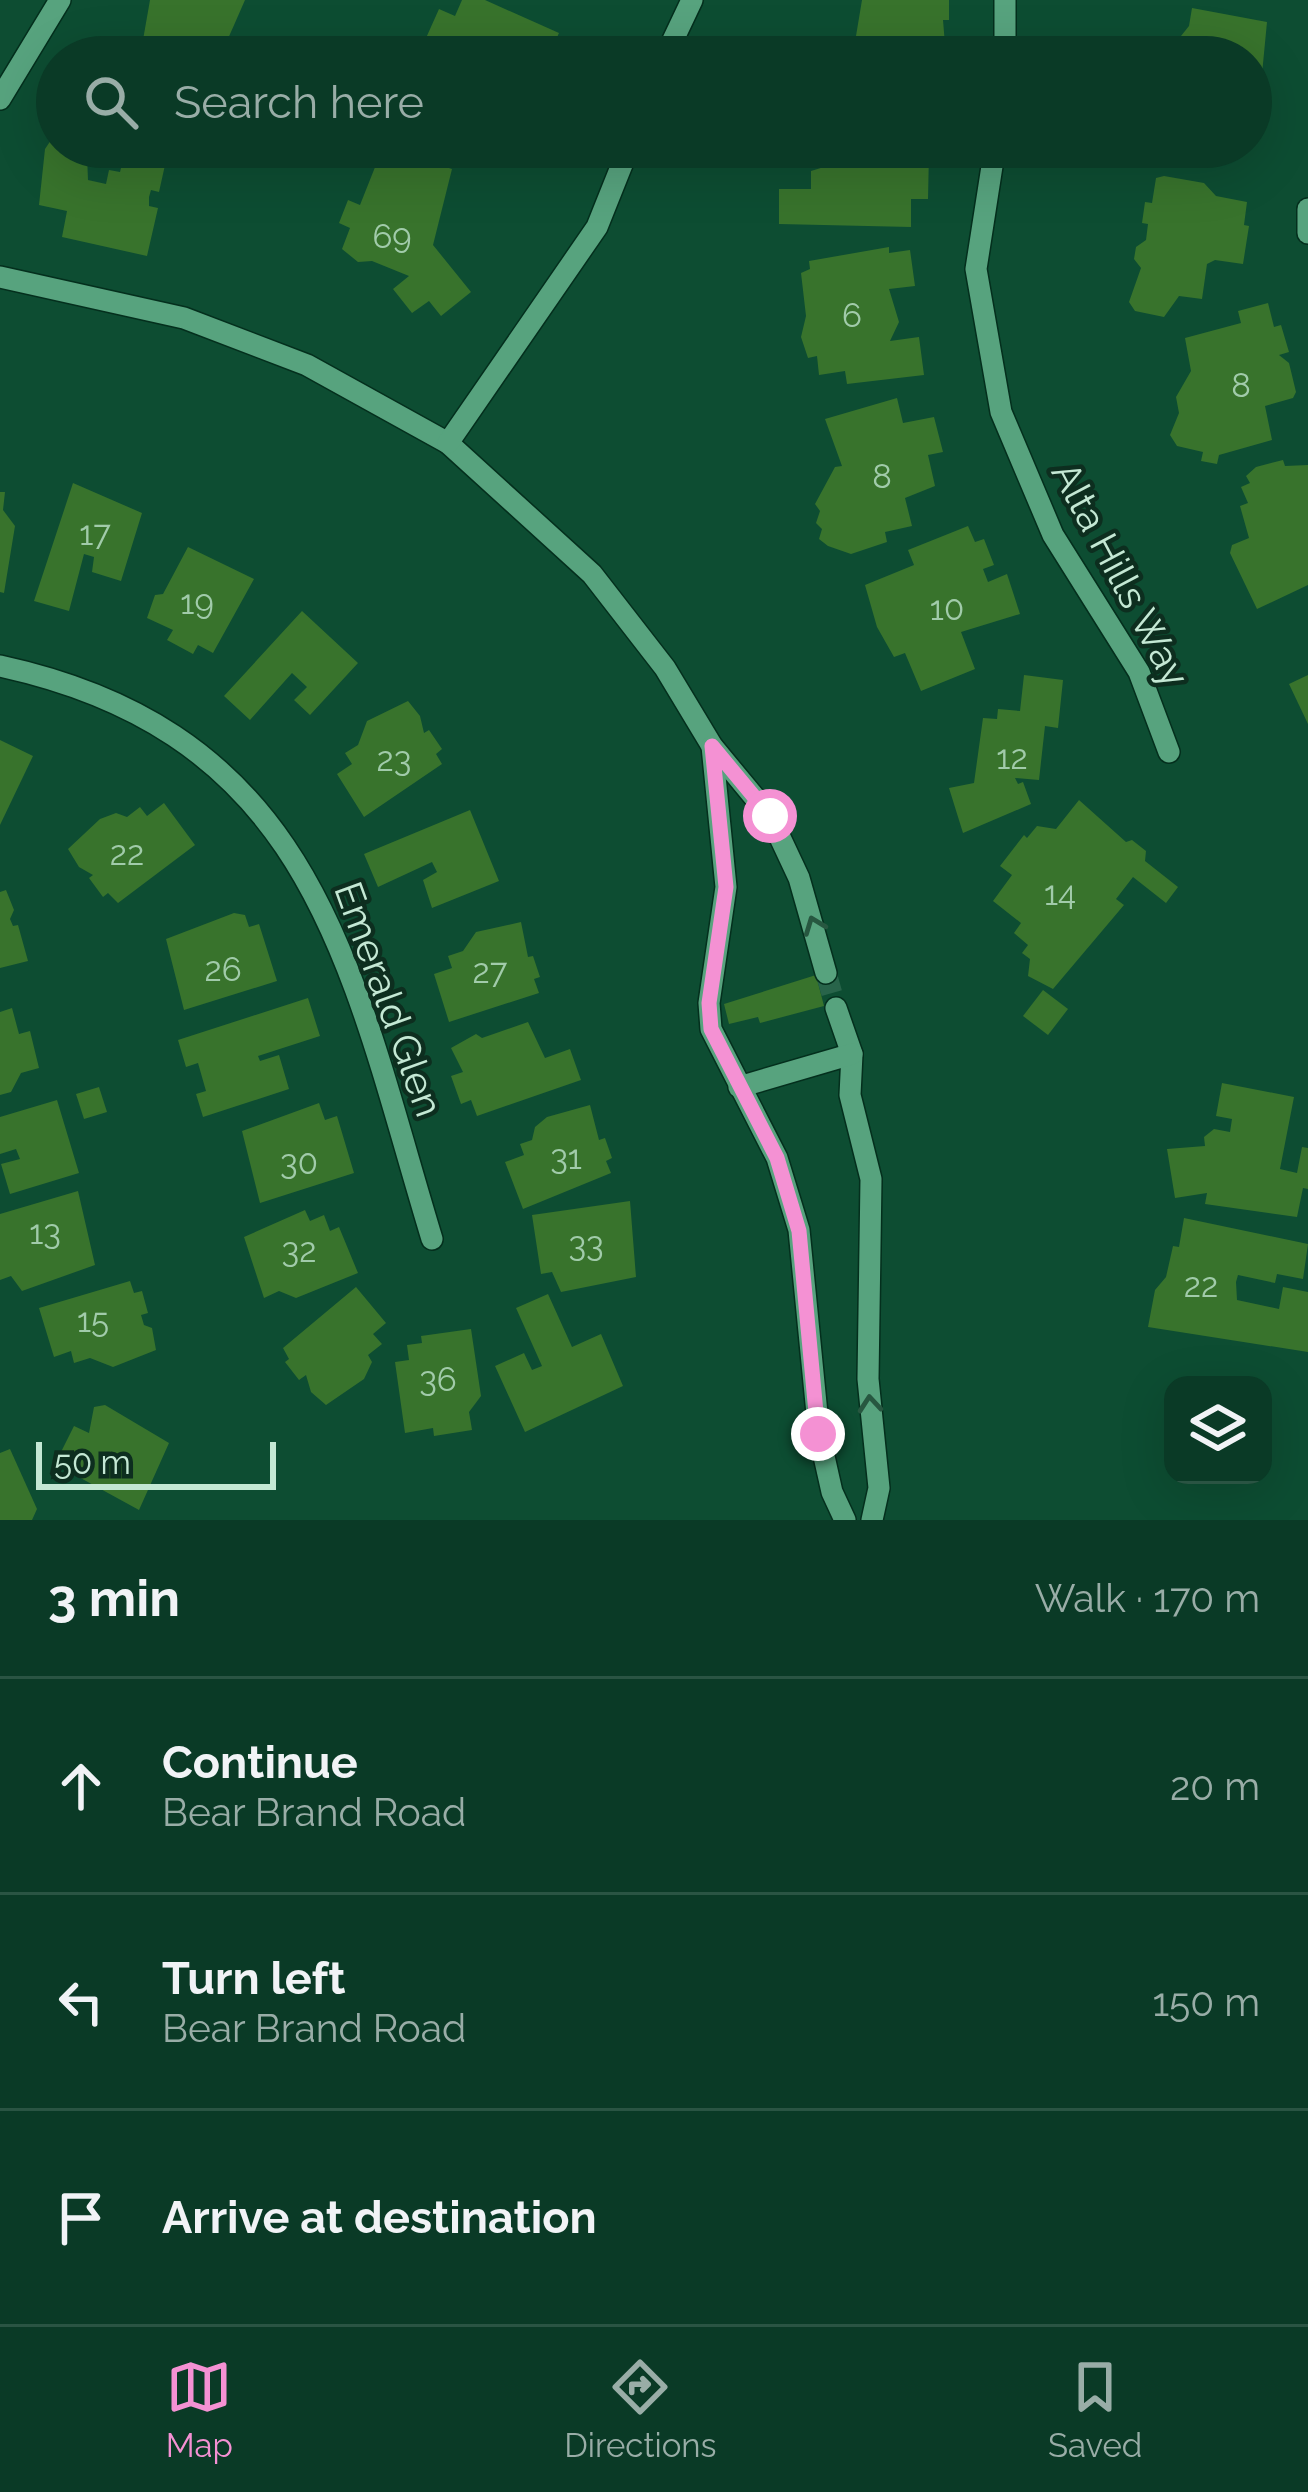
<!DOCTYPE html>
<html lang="en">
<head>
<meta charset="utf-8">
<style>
	body { margin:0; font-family:Raleway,sans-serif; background:#184532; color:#f1f3f6 }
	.controls { position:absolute; right:36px; bottom:36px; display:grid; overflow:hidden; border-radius:24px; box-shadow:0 12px 48px #0002 }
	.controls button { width:108px; height:108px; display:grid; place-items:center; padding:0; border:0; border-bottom:3px solid #2a5443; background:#0a3a26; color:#f1f3f6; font:60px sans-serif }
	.scale { position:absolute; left:36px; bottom:30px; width:240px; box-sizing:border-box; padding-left:12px; border:6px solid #c4e8d4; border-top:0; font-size:33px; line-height:42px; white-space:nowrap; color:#c4e8d4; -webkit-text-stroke:9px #0d2e1f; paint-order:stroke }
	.stop { position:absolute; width:36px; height:36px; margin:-27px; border:9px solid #f491d3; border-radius:50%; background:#fff }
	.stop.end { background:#f491d3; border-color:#fff; box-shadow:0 3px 12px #0008 }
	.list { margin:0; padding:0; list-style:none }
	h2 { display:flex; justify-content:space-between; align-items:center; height:156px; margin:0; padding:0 48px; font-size:51px }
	h2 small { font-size:39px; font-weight:400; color:#99ada7 }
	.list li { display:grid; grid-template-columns:78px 1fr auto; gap:36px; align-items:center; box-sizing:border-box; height:216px; padding:0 48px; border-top:3px solid #2a5443 }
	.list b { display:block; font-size:45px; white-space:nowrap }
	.list p { margin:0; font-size:39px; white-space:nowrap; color:#99ada7 }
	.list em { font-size:39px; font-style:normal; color:#99ada7 }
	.icon { flex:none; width:66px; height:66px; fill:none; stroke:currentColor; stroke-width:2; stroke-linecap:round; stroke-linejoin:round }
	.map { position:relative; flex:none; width:1308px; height:1520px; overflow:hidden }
	.search { position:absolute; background:#0a3a26; box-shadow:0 12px 48px #0002; left:36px; right:36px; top:36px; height:132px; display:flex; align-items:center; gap:30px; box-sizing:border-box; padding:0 42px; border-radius:66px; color:#99ada7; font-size:45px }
	.sheet { height:804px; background:#0a3a26 }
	nav { display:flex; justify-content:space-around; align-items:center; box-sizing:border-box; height:168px; border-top:3px solid #2a5443; background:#0a3a26; font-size:33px; color:#99ada7 }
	nav a { display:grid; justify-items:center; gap:6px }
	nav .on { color:#f491d3 }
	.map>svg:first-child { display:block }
	.building { fill:#38732c }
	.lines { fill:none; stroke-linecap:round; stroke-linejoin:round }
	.minor-tunnel { stroke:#28644a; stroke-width:21; stroke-dasharray:21 10; stroke-linecap:butt }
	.minor-casing { stroke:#042f1d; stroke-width:24 }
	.minor { stroke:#57a37e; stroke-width:21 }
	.oneway { stroke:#275740 }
	.route { stroke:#f491d3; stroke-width:15 }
	.labels { text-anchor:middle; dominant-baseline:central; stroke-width:9; stroke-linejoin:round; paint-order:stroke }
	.number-label { font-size:33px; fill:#a1cbaa }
	.street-label { font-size:39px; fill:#c4e8d4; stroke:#0d2e1f }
</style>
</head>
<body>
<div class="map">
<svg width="1308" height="1520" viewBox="0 0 1308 1520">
	<rect width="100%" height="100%" fill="#0d4d32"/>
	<!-- building -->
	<g class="building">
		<path d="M150 0H245L220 57H140Z"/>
		<path d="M462 0H485L559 33 548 57H437L422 47 439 9 455 16Z"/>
		<path d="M862 0H949V20H943L946 57H860L856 36Z"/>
		<path d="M1192 8 1267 22 1262 74 1251 71V57H1177L1180 53 1173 46 1189 26Z"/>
		<path d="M93 43 131 56V57H88Z"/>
		<path d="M1251 89 1264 91 1257 127 1251 126Z"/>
		<path d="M55 134 57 147H80L79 153 87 155 88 180 106 184 109 170 120 172 126 147H169L159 192 151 190 149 197V206L158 208 147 256 62 237 67 211 39 205 45 149Z"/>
		<path d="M383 147 452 169 433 245 471 292 441 316 429 301 412 313 393 289 409 276 372 261 358 262 342 249 350 228 339 223 348 200 360 205Z"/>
		<path d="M837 147H935V153H929L928 199H911V227L779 224V189H811V171L837 163Z"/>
		<path d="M1164 176 1204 183 1216 196 1247 202 1244 225 1249 226 1243 264 1215 260 1207 264 1202 299 1179 296 1164 317 1135 311 1129 302 1141 268 1134 259 1136 247 1146 240 1148 224 1142 223 1145 202 1152 203 1156 178Z"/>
		<path d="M889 247V253L910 250 915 286 889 289 899 322 890 341 919 337 924 375 847 384 845 371 819 375 817 356 808 358 801 337 806 316 801 273 810 269 809 261Z"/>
		<path d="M1268 303 1274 327 1281 325 1289 352 1279 355 1289 363 1296 392 1293 398 1265 406 1272 440 1219 455 1217 464 1201 461 1203 452 1177 446 1170 435 1179 413 1176 397 1191 371 1185 338 1241 323 1238 311Z"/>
		<path d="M897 398 903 423 934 417 943 452 928 455 935 486 905 498 912 526 885 532 887 542 851 554 828 546 819 539 822 529 816 523 820 511 815 504 835 467 842 466 825 419Z"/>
		<path d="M1283 460 1285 466 1308 465V585L1257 609 1230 553 1232 545 1249 538 1240 506 1248 503 1241 487 1250 483 1246 476 1256 467Z"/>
		<path d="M73 483 142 513 121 581 92 572 94 557 84 554 69 611 34 601Z"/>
		<path d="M0 492H5L3 510 15 526 4 593 0 592Z"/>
		<path d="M968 526 975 542 984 539 994 565 983 569 988 582 1007 574 1020 614 961 632 975 669 921 691 905 653 894 657 877 627 865 585 914 565 908 550Z"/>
		<path d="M188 547 254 579 213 653 198 645 193 654 167 640 173 630 147 618 155 595 163 594Z"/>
		<path d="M302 611 358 663 310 715 294 700 307 687 292 673 250 720 224 696Z"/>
		<path d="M1024 675 1063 680 1058 728 1045 726 1039 780 1015 778 1018 784 1023 782 1031 804 963 833 949 788 974 783 983 718 997 719 998 709 1020 711Z"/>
		<path d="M1308 675V724L1289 684Z"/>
		<path d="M408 701 420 716 424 733 429 730 442 749 436 754 442 764 364 817 337 774 352 764 345 753 358 745 367 721Z"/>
		<path d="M0 740 33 756 0 825Z"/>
		<path d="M1079 800 1126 842 1132 840 1146 851 1145 861 1178 887 1166 903 1133 877 1116 899 1124 905 1053 989 1028 976 1030 959 1022 953 1028 945 1014 933 1021 923 993 901 1012 875 1000 866 1024 835 1027 838 1037 826 1056 829Z"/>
		<path d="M164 803 195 845 118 903 108 893 103 897 89 878 93 875 79 867 68 849 100 819 116 813 127 817 140 807 147 816Z"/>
		<path d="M470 810 499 881 432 908 423 880 437 872 432 862 378 887 364 854Z"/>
		<path d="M6 890 14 910 10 919 13 926 18 925 28 961 0 968V892Z"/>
		<path d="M234 913 245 915 249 927 259 924 277 981 184 1010 166 939Z"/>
		<path d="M521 922 528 957 533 956 540 977 534 979 539 993 449 1022 434 974 452 968 448 956 463 951 476 932Z"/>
		<path d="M816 975 824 1006 760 1023 758 1017 729 1024 724 1004Z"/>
		<path d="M1043 990 1068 1009 1048 1035 1023 1016Z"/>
		<path d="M308 998 320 1036 258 1056 260 1061 279 1055 289 1089 203 1117 196 1094 206 1091 198 1063 186 1067 178 1040Z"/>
		<path d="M12 1008 19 1034 30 1031 39 1068 21 1073 11 1092 0 1095V1012Z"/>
		<path d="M528 1022 545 1058 570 1049 581 1080 477 1116 471 1100 461 1104 451 1076 463 1072 451 1048 476 1034 482 1038Z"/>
		<path d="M1222 1083 1294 1097 1280 1169 1297 1173 1302 1147 1308 1148V1189L1303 1188 1297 1217 1205 1204 1207 1193 1175 1198 1167 1149 1205 1146 1204 1137 1214 1129 1230 1132 1232 1119 1216 1116Z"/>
		<path d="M99 1087 107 1112 84 1119 76 1094Z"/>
		<path d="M57 1100 79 1173 10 1194 1 1164 20 1159 16 1149 0 1154V1117Z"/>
		<path d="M319 1103 325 1120 337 1116 354 1173 260 1203 242 1131Z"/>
		<path d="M590 1105 599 1140 605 1138 612 1158 606 1161 611 1173 523 1209 505 1162 524 1155 520 1144 532 1140 535 1127 547 1117Z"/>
		<path d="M78 1191 95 1265 22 1291 11 1276 0 1280V1214Z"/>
		<path d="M630 1201 636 1277 561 1292 552 1272 541 1274 532 1215Z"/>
		<path d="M305 1210 310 1221 324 1215 330 1231 339 1227 358 1273 296 1298 279 1291 264 1298 244 1237Z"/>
		<path d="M1184 1218 1308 1244 1303 1279 1277 1274 1275 1283 1238 1275 1236 1282 1237 1300 1279 1309 1283 1287 1308 1292V1352L1148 1327 1155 1290 1166 1277 1173 1246 1179 1247Z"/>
		<path d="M130 1281 134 1293 142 1291 148 1313 141 1315 144 1325 152 1328 156 1350 113 1367 90 1358 74 1363 71 1351 54 1357 39 1308Z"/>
		<path d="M356 1287 386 1323 373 1334 382 1344 368 1355 372 1362 364 1379 326 1405 311 1392 306 1375 299 1380 285 1362 289 1359 283 1348Z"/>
		<path d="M548 1294 572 1347 601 1334 623 1386 525 1432 495 1366 524 1353 532 1370 542 1366 516 1308Z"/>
		<path d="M471 1329 481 1396 469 1412 472 1430 434 1436 433 1428 405 1433 395 1362 409 1360 407 1345 422 1343 421 1336Z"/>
		<path d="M105 1405 169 1443 139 1510 55 1464 74 1426 89 1433 94 1407Z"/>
		<path d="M10 1449 37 1509 32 1520H0V1453Z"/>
	</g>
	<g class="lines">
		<!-- minor-tunnel -->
		<path class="minor-tunnel" d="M826 973 836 1008"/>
		<!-- minor casing -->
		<g class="minor-casing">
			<g id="minor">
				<path d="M665 57 692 0"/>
				<path d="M1005 57V0"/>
				<path d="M0 99 60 0"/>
				<path d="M995 147 976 269 1001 412 1053 535 1139 672 1169 752"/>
				<path d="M1308 209V233"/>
				<path d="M0 277 184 318 307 365 448 443 592 574 665 668 712 746 770 816 799 878 826 973"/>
				<path d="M448 443 597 227 629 147"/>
				<path d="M0 666C317 735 350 969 432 1239"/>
				<path d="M712 746 726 887 709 1003 711 1029 777 1158 799 1230 819 1434 832 1492 845 1520"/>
				<path d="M836 1008 852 1054 850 1095 871 1179 868 1379 879 1488 872 1520"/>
				<path d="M739 1087 852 1054"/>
			</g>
		</g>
		<!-- minor -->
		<use href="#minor" class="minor"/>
	</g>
	<!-- one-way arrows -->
	<defs><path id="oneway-chevron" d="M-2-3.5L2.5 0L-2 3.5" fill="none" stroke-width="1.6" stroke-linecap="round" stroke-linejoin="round" transform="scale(3)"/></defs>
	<g class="oneway">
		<use href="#oneway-chevron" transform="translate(814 925) rotate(-111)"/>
		<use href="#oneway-chevron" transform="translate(870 1404) rotate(-95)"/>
	</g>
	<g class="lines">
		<!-- route -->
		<path class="route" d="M770 816 712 746 726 887 709 1003 711 1029 777 1158 799 1231 818 1434"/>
	</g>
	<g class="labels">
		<!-- number labels -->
		<g class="number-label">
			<text x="392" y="236">69</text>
			<text x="852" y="315">6</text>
			<text x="1241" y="385">8</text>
			<text x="882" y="476">8</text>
			<text x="95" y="533">17</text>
			<text x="197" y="602">19</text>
			<text x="947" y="608">10</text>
			<text x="1012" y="757">12</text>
			<text x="394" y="759">23</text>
			<text x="127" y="853">22</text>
			<text x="1060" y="893">14</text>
			<text x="223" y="969">26</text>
			<text x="490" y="971">27</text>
			<text x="566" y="1157">31</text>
			<text x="299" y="1162">30</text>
			<text x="45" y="1232">13</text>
			<text x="586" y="1244">33</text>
			<text x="299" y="1250">32</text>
			<text x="1201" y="1285">22</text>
			<text x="93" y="1320">15</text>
			<text x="438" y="1379">36</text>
		</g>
		<!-- street labels -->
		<g class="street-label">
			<text transform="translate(1121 574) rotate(62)">Alta Hills Way</text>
			<text transform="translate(389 999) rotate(70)">Emerald Glen</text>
		</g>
	</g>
</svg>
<div class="controls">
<button><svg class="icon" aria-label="layers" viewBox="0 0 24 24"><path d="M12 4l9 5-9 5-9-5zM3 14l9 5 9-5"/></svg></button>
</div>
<div class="scale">50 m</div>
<div class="stop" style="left:770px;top:816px"></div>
<div class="stop end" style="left:818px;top:1434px"></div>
<div class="search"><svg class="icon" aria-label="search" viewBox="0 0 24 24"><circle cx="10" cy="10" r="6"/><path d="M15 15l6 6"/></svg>Search here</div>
</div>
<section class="sheet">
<h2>3 min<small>Walk · 170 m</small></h2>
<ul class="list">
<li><svg class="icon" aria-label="ahead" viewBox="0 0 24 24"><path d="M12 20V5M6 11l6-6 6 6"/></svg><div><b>Continue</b><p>Bear Brand Road</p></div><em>20 m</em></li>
<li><svg class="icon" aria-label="left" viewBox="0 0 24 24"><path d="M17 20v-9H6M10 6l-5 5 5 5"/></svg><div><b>Turn left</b><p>Bear Brand Road</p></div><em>150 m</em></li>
<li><svg class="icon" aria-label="arrive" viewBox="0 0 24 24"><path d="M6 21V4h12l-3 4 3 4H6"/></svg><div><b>Arrive at destination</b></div></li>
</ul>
</section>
<nav>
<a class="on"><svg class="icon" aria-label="map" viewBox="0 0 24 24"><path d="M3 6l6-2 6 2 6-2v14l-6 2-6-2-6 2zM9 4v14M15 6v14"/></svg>Map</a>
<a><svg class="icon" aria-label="directions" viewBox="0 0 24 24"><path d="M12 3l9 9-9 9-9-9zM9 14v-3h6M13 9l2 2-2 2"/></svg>Directions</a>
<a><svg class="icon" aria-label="saved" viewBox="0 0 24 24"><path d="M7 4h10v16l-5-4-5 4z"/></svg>Saved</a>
</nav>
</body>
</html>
